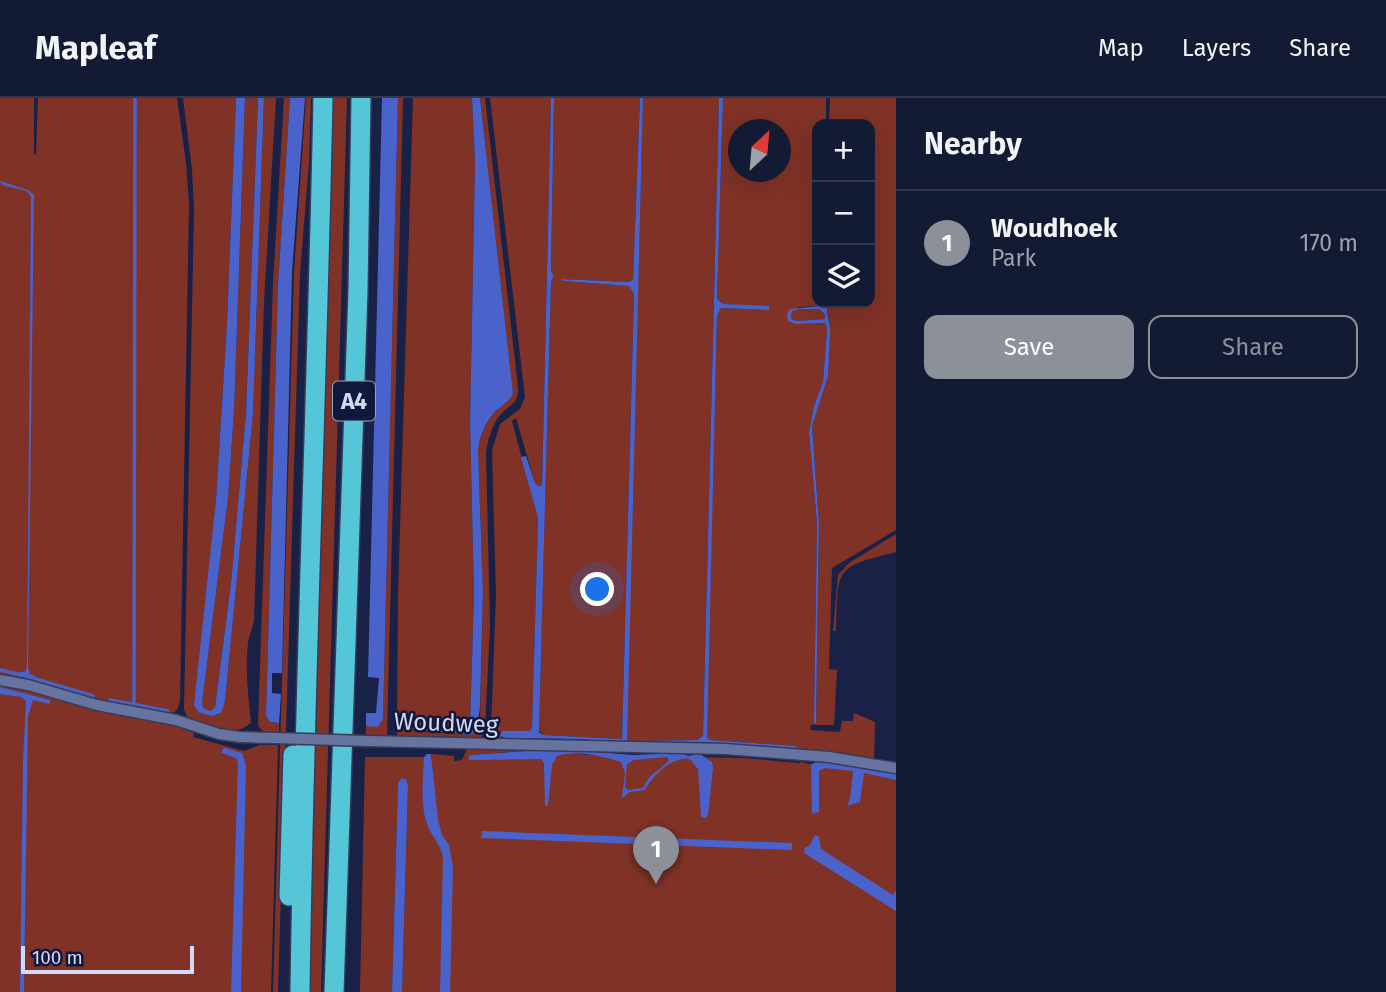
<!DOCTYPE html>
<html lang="en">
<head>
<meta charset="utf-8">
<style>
	body { margin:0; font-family:"Fira Sans",sans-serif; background:#202740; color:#f1f3f6 }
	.controls { position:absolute; right:21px; top:21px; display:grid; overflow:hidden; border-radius:14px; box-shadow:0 7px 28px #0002 }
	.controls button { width:63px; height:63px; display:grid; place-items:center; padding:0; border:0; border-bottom:2px solid #32384f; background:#131a34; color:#f1f3f6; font:35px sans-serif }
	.compass { position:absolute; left:728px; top:21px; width:63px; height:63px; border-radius:50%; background:#131a34; box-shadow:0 7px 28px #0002; rotate:26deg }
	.scale { position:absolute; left:21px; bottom:18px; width:173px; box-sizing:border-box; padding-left:7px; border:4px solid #d2dbf3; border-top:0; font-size:19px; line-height:24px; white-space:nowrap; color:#d2dbf3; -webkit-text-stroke:5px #10183b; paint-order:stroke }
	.you { position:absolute; left:598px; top:492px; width:24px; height:24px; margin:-18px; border:5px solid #fff; border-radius:50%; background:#1a73e8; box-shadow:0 0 0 10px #1a73e833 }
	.badge { display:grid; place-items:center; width:46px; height:46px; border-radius:50%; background:#8c9099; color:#fff; font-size:23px; font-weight:700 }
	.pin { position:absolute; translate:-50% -58px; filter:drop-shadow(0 2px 4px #0008) }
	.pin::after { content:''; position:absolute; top:37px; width:24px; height:21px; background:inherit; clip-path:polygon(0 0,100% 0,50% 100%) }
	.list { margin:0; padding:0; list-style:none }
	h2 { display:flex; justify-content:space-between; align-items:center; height:91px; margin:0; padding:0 28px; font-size:30px }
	h2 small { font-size:23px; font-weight:400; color:#9da1ac }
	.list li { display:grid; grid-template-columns:46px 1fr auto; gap:21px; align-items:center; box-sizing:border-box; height:105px; padding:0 28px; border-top:2px solid #32384f }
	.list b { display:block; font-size:26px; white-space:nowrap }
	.list p { margin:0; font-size:23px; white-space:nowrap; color:#9da1ac }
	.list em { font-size:23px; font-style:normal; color:#9da1ac }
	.actions { display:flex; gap:14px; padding:21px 28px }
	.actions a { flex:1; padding:16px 0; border:2px solid #8c9099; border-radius:14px; text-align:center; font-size:24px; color:#8c9099 }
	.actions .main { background:#8c9099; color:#fff }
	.icon { flex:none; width:38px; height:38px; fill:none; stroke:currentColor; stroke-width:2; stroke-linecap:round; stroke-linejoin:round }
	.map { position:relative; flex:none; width:896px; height:894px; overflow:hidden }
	header { display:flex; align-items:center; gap:42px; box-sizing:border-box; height:98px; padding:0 35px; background:#131a34; border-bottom:2px solid #32384f }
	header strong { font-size:33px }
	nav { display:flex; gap:38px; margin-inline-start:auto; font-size:24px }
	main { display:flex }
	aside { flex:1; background:#131a34 }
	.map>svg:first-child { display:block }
	.green { fill:#803227; fill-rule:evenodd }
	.water { fill:#4a63cb; fill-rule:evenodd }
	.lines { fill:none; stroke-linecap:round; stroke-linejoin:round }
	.stream { stroke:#4a63cb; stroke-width:3.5 }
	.minor-casing { stroke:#363c5b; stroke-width:13 }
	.motorway-casing { stroke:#363c5b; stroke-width:22 }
	.minor { stroke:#66749f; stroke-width:10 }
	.motorway { stroke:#55c5d8; stroke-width:19 }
	.minor-bridge-casing { stroke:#363c5b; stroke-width:13; stroke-linecap:butt }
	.minor-bridge { stroke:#66749f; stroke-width:10 }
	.labels { text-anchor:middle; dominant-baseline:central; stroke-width:5; stroke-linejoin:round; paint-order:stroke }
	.shield { fill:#10183b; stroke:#98a0bc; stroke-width:2 }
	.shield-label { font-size:23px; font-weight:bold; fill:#d2dbf3 }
	.street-label { font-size:24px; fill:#d2dbf3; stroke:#10183b }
</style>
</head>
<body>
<header>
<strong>Mapleaf</strong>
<nav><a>Map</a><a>Layers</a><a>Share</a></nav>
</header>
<main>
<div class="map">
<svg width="896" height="894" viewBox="0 0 896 894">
	<rect width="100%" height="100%" fill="#192246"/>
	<!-- green -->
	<g class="green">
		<path d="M0 0H34V56L36 57 38 0H177L186 65 189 106 180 603 177 612 171 616 167 625 194 635 193 639 244 653 260 647H278L271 894H24L26 683 22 894H0Z"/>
		<path d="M183 0H236L227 225 216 402 198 614 218 617 225 603 253 316 264 0H276L264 204 254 523C252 531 249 537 248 545 245 572 248 597 251 624 239 641 202 628 187 619L184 611 194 114 192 71Z"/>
		<path d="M245 0H258L246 315 231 485 215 609 212 613 203 610 202 605 228 400 234 314Z"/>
		<path d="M284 0H290L278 187 266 618 270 624 279 625V634H264L258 628 273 186Z"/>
		<path d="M306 0H311L309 65 300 175 278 894H273L294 174Z"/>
		<path d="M332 0H347L321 894H308Z"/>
		<path d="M398 0H403L387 637H366V628H379L383 621Z"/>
		<path d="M413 0H472L475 65 470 325 474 495 470 628 468 631 416 628 413 629 414 633 471 637 477 633 480 622 483 494 478 351C481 337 486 323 496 313 502 307 510 303 513 295L480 0H485L518 289C520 307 505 308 497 321 491 332 488 342 486 354L490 527 485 630 482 638 478 641 397 638 398 496Z"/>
		<path d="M490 0H551L542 388H538L535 385 516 320 512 323 538 420 532 630 531 633 500 635 501 639 624 645 626 641 643 0H719L703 638 697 642 644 643 788 650 796 648 711 642 707 640 706 634 717 218 721 210 768 212 769 209 723 206 717 201 723 0H826V26H817V205H822L819 208 799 209 787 217 796 226 825 225 827 231 823 284 814 308 809 334 817 426 814 612 816 625 819 426 812 328 828 278 829 221 826 205H870V26H829L830 0H896V432L832 470 829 571 837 572 834 627H811L810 632 840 634 842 623H853L854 615 875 624 874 660 871 661 493 641 491 634 496 496 492 353 500 326 520 311 525 299ZM738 32H780V74H738Z"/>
		<path d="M554 0H640L633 182 628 184 561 181 563 183 630 188 634 196 622 641 543 637 539 632 551 184 554 180 551 173Z"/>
		<path d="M801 211H820L824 215 825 221 797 223 791 221 792 213Z"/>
		<path d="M896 436V454C832 470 839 470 836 533H833L838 477 849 465Z"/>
		<path d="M549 649 536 652 470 657 569 655 587 657 744 660 799 665 803 663V665L857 671 896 679V894H402L408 687 406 681 403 680 398 685 392 894H360L365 659H424V665L432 664 431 656 454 658V663L462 662 467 651Z"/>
	</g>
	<!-- water -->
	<g class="water">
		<path d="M236 0H245L234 314 228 400 202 605 203 610 211 613 215 609 231 485 246 315 258 0H264L253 316 225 603 221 615 212 618 198 614 194 607 216 402 227 225Z"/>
		<path d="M290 0H305L292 174 282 575H272V595L281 596 279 625 270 624 266 618 278 187Z"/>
		<path d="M382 0H398L383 621 378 629 366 628V615H376L379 580 368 579Z"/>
		<path d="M472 0H480L513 295C510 304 500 308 494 315 485 325 480 339 478 351L483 494 480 609 477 633 471 637 412 631 416 628 468 631 470 628 474 495 470 325 475 65Z"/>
		<path d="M551 0H554L551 173 554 179 551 184 539 634 543 637 622 641 634 196 629 188 563 183 561 181 628 184 633 182 640 0H643L627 644 624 645 578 641 506 640 500 638 502 633H529L532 630 538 420 521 359 526 358 535 385 538 388H542Z"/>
		<path d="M719 0H723L717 201 723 206 769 208V212L721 210 717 218 707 640 711 642 796 648V650L695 644 644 645V643L697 642 703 638Z"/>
		<path d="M0 83 28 92 34 97 28 569 30 576 35 578 34 581 17 578 18 575 26 573 27 566 31 99 27 93 2 87Z"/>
		<path d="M822 205H826L830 231 828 278 812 328 819 426 816 625H814V612L817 426 809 334 814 308 823 284 827 231 825 225 796 226 788 223 787 216 790 211 819 208ZM801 211H819L824 215 825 221 797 223 791 221 792 213Z"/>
		<path d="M0 589 50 602V606L33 602 28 618 24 894H20L23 664 26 603 21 599 0 596Z"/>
		<path d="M225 650 242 655 246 667 241 894H231L238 665 236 660 222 655V651Z"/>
		<path d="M556 651 634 657 682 655 688 658 700 656 712 664 713 670 708 717 706 720 701 719 698 671 690 661C672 658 653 677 645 692L629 694 624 699H622L625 675 621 664C601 658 578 652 557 658L552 667 548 708H545L544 665 541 661 468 662 470 657ZM667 659 669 662C658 675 652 672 643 690L628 692 625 689 627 666 634 662Z"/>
		<path d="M427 656H431L438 722 442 737 449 747 453 770 450 894H440L443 760C442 748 431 738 427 726 420 706 423 680 424 659Z"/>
		<path d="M818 662 896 676V682L864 675 860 704 847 708 850 701 853 673 825 670 819 673V714L812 716 811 667Z"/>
		<path d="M402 680 406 681 408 687 402 894H392L398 685Z"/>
		<path d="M482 733 792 745V752L481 740Z"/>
		<path d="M815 737 819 739 821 751 893 797 896 792V813L804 755 805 750 810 747Z"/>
	</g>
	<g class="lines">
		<!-- stream -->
		<g class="stream">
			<path d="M0 572 22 577"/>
			<path d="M29 579 93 598"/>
			<path d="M110 602 168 613"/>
			<path d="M134 605 135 0"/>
		</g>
		<!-- minor casing -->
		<g class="minor-casing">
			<g id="minor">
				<path d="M0 582 28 587 97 607 176 622 219 636 240 639 275 640"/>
				<path d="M367 643 725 651 829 659 896 670"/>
			</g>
		</g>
		<!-- motorway casing -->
		<g class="motorway-casing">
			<g id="motorway">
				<path d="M289 798 293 657"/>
				<path d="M300 894C304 596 317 298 323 0"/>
				<path d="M334 894 358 193 361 0"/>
			</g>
		</g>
		<!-- minor -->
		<use href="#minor" class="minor"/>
		<!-- motorway -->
		<use href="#motorway" class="motorway"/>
		<!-- minor-bridge casing -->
		<g class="minor-bridge-casing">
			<path id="minor-bridge" d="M275 640 367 643"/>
		</g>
		<!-- minor-bridge -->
		<use href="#minor-bridge" class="minor-bridge"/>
	</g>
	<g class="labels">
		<!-- shield labels -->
		<rect class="shield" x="333" y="283.5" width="42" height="39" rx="5"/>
		<g class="shield-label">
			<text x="354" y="303">A4</text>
		</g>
		<!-- street labels -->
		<g class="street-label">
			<text transform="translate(446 625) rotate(2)">Woudweg</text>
		</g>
	</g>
</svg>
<div class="controls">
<button>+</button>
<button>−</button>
<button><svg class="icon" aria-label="layers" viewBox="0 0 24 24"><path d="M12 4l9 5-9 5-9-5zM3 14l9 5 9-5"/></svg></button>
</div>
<svg class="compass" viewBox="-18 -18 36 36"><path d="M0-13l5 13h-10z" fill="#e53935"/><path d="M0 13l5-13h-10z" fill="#9da1ac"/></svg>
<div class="scale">100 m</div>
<div class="you"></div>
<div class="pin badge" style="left:656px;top:786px">1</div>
</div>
<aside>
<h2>Nearby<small></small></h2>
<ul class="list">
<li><span class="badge">1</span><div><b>Woudhoek</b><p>Park</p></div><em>170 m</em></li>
</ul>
<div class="actions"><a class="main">Save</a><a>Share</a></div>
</aside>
</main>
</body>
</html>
